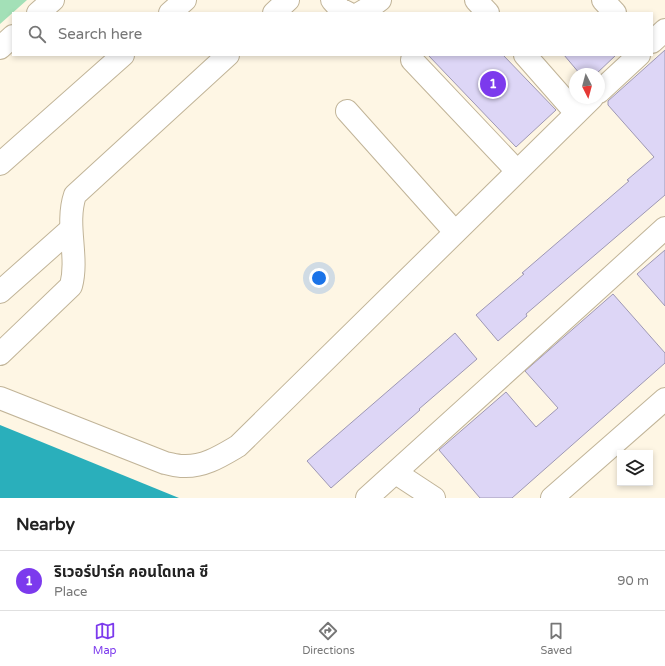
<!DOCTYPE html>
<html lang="en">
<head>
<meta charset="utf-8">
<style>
	body { margin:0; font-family:"Varela Round","Noto Sans Thai",sans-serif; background:#f6f6f6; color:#222 }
	.controls { position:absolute; right:12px; bottom:12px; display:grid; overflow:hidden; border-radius:0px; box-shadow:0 2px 6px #0003 }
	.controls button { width:36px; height:36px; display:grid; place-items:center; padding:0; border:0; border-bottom:1px solid #e0e0e0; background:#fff; color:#222; font:20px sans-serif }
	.compass { position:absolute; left:569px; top:68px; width:36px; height:36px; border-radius:50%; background:#fff; box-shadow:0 2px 6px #0003; rotate:174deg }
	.you { position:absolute; left:319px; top:278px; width:14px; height:14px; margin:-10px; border:3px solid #fff; border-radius:50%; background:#1a73e8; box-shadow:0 0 0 6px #1a73e833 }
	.badge { display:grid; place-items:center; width:26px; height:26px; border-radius:50%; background:#7c3aed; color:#fff; font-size:13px; font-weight:700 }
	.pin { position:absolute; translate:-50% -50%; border:2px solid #fff; box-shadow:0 1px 4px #0006 }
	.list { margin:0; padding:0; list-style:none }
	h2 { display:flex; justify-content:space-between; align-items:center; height:52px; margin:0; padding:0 16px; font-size:17px }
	h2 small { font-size:13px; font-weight:400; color:#767676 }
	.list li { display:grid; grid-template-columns:26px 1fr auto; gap:12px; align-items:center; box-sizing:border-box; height:60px; padding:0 16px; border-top:1px solid #e0e0e0 }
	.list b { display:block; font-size:15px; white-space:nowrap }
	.list p { margin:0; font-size:13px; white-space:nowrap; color:#767676 }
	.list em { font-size:13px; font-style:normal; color:#767676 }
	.icon { flex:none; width:22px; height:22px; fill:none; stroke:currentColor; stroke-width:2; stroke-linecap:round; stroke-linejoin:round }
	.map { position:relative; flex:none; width:665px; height:498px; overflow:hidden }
	.search { position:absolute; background:#fff; box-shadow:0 2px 6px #0003; left:12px; right:12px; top:12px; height:44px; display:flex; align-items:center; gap:10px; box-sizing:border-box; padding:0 14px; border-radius:0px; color:#767676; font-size:15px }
	.sheet { height:112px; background:#fff }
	nav { display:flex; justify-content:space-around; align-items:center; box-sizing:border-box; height:56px; border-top:1px solid #e0e0e0; background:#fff; font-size:11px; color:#767676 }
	nav a { display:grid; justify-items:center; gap:2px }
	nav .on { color:#7c3aed }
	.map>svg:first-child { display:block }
	.green { fill:#a3e0b7 }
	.water { fill:#2aafbb }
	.building { fill:#ddd6f6; stroke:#9e98b4 }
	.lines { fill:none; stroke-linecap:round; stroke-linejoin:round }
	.minor-casing { stroke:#c1b498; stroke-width:24 }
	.minor { stroke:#fff; stroke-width:22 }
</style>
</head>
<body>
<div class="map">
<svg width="665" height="498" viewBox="0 0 665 498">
	<rect width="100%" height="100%" fill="#fef6e4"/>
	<!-- green -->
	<path class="green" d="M0 0H27L0 24Z"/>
	<!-- water -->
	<path class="water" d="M0 425 179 498H0Z"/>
	<!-- building -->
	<g class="building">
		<path d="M665 50V195L526 314 527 316 498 341 476 315 524 274 522 273 629 181 627 180 654 157 608 105V101Z"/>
		<path d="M428 55H503L556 110 516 147Z"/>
		<path d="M564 55H616L596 74H580Z"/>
		<path d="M665 250V306L637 274Z"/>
		<path d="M613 294 665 353V363L512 498H480L439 450 506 392 536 427 558 408 525 371Z"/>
		<path d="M455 333 477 359 419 409 420 410 331 488 307 461Z"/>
	</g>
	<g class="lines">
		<!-- minor casing -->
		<g class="minor-casing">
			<g id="minor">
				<path d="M332 0 340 9 348 13"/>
				<path d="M476 0 488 13"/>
				<path d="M603 0 615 13"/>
				<path d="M38 13 53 0"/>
				<path d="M170 13 185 0"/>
				<path d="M274 13 288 0"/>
				<path d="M360 13 372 6 380 0"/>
				<path d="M652 42 665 30"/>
				<path d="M0 48 13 36"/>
				<path d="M525 55 576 113"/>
				<path d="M412 60 517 171"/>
				<path d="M599 92 639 55"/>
				<path d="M347 111 455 232"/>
				<path d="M0 164 123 55"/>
				<path d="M0 292 71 229"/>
				<path d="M0 354 71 286C79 256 65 225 75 195L228 55"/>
				<path d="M0 398 165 463C171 464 177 466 183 466 204 467 221 456 238 446L592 98"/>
				<path d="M396 473 434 498"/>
				<path d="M367 498 665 228"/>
				<path d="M552 498 665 399"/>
			</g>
		</g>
		<!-- minor -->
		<use href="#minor" class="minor"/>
	</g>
</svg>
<div class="controls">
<button><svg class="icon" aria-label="layers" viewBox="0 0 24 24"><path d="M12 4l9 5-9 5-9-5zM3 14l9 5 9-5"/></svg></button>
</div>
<svg class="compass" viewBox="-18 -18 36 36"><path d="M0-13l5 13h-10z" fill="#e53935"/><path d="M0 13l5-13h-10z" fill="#767676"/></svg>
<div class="you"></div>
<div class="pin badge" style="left:493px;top:84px">1</div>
<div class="search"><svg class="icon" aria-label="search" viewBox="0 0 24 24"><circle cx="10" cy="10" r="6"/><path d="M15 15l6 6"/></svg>Search here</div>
</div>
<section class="sheet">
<h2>Nearby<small></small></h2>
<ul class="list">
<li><span class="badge">1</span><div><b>ริเวอร์ปาร์ค คอนโดเทล ซี</b><p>Place</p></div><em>90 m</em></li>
</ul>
</section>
<nav>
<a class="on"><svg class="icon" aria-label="map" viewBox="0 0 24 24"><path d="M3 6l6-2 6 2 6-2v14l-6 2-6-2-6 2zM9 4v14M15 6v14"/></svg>Map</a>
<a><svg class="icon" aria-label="directions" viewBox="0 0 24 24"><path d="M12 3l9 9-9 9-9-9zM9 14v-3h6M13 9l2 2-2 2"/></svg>Directions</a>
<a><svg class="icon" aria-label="saved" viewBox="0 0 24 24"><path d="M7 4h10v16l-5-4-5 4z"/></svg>Saved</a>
</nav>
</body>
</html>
